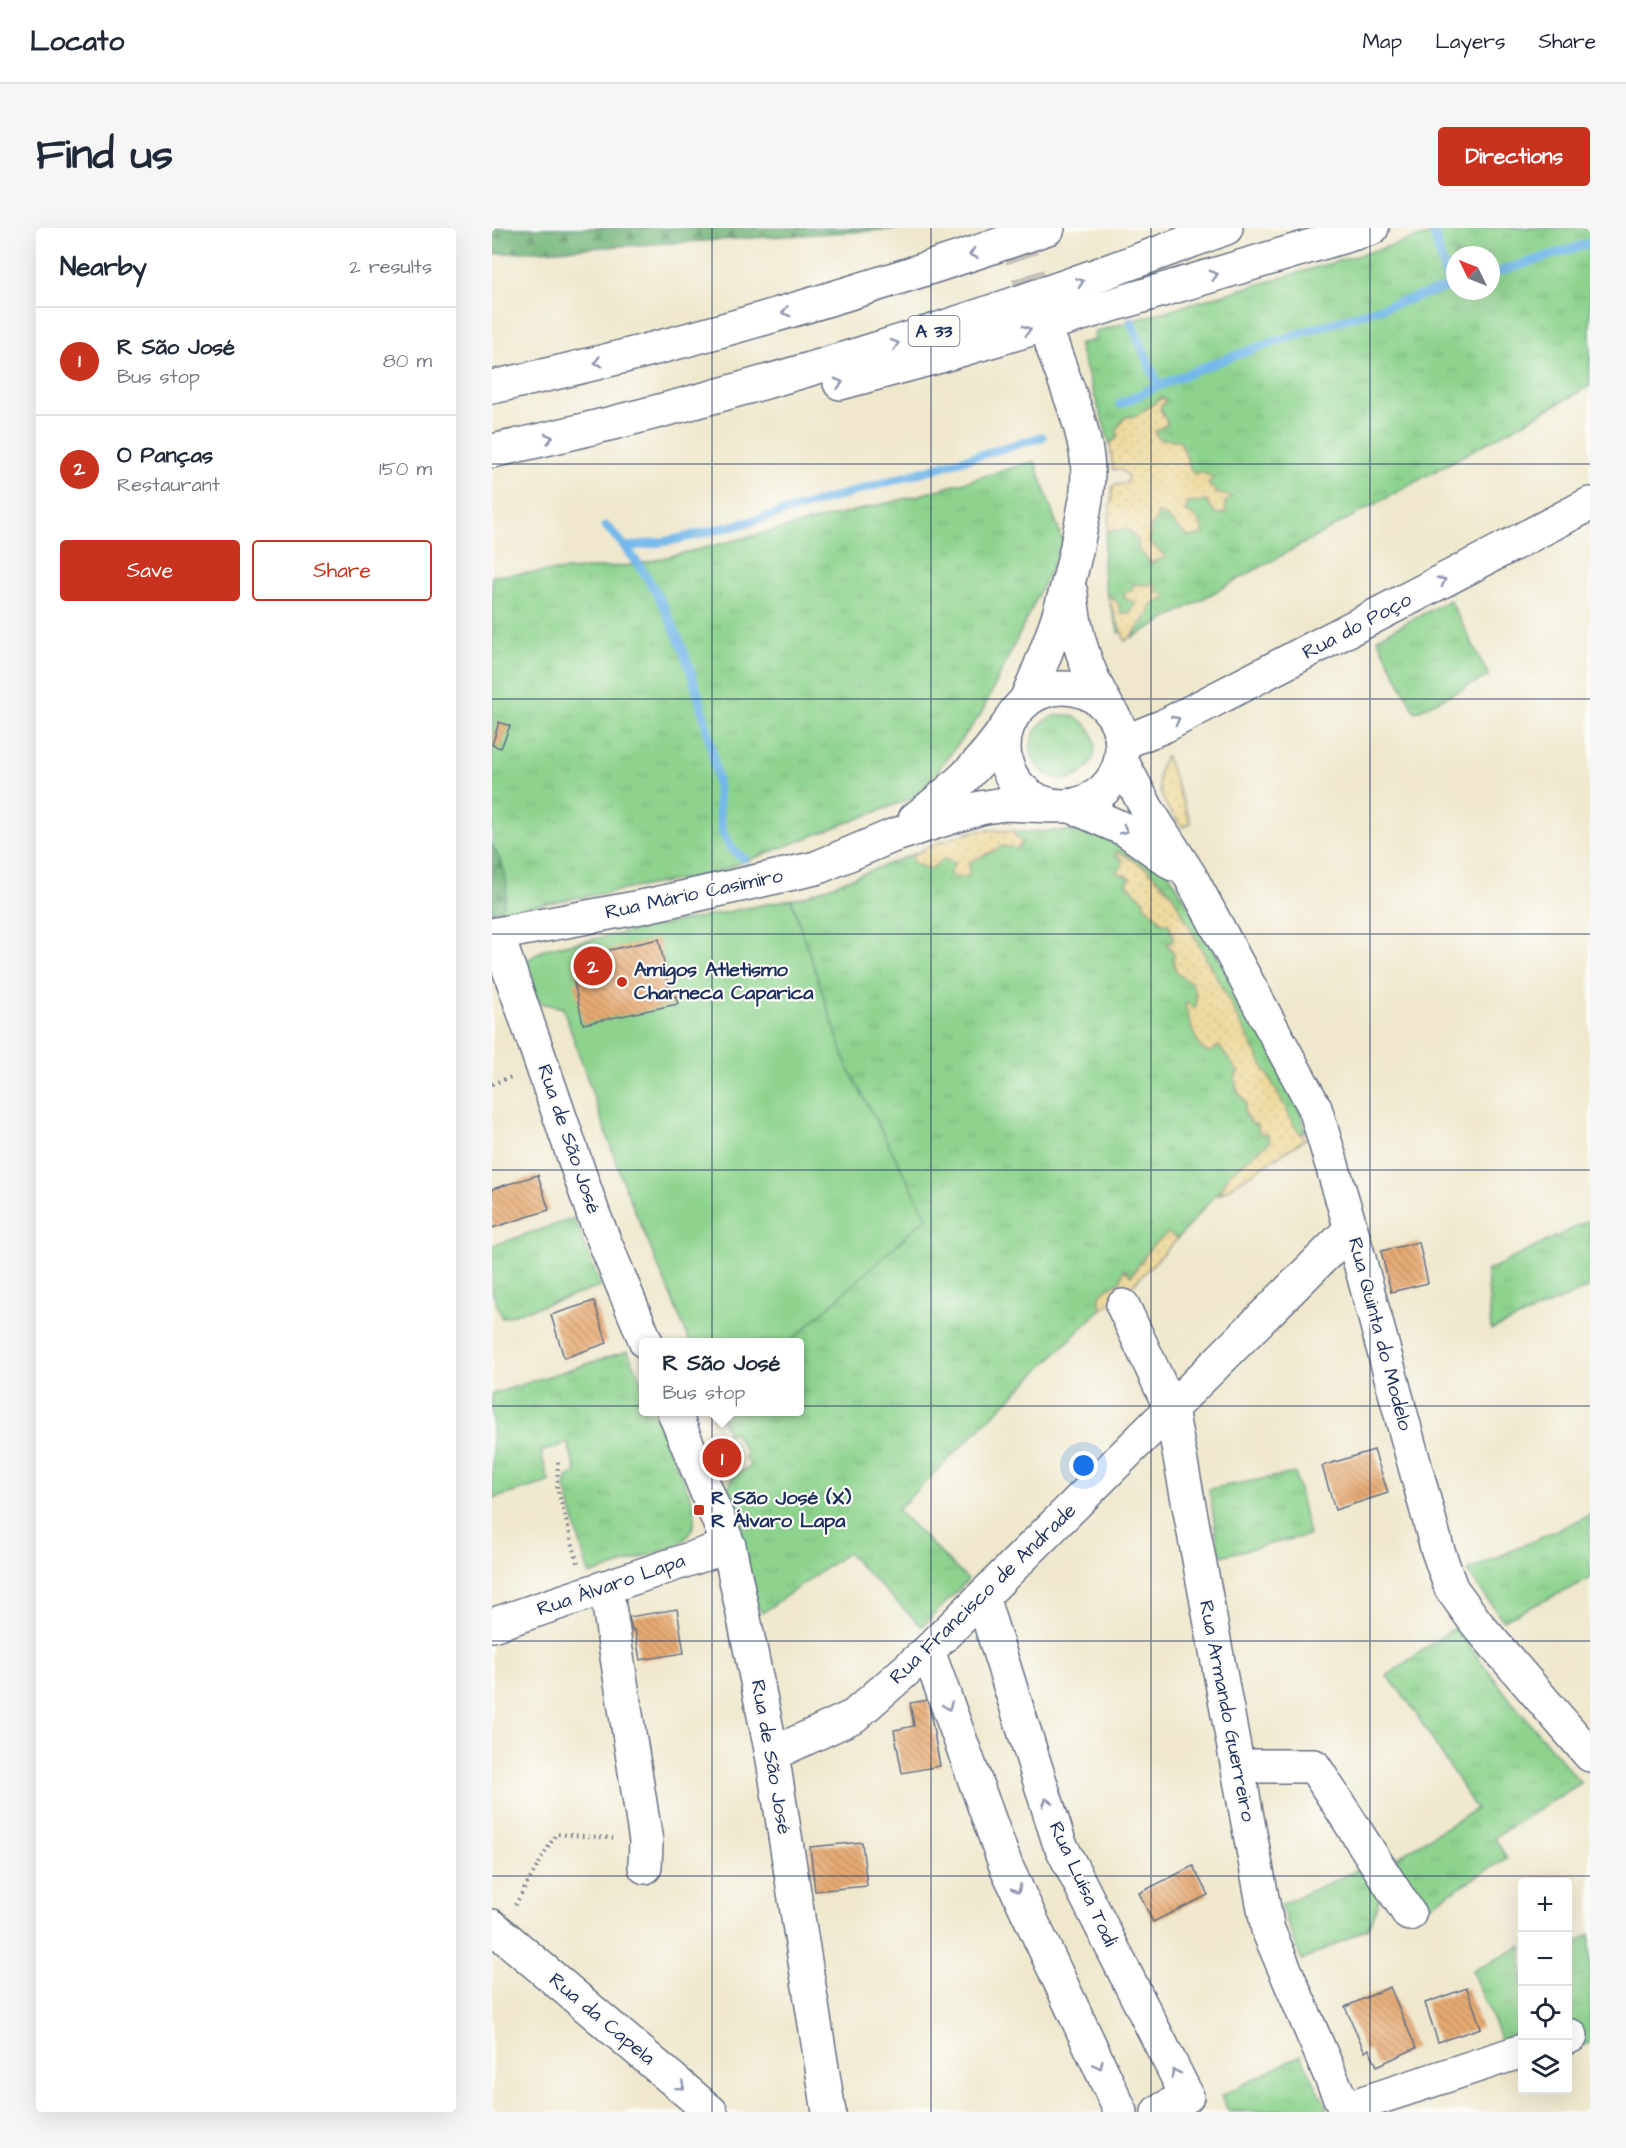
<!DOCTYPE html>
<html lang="en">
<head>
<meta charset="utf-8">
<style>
	body { margin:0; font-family:"Architects Daughter",sans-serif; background:#f6f6f7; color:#1f2937 }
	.controls { position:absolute; right:18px; bottom:18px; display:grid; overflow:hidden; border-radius:6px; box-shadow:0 6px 24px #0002 }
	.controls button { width:54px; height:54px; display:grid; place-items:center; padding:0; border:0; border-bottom:2px solid #e0e1e3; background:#fff; color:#1f2937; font:30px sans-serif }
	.compass { position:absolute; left:954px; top:18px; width:54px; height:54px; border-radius:50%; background:#fff; box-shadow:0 6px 24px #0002; rotate:313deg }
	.you { position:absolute; left:592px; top:1238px; width:21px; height:21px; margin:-15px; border:4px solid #fff; border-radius:50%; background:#1a73e8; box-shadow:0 0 0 9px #1a73e833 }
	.badge { display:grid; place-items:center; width:39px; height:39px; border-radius:50%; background:#c8321e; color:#fff; font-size:20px; font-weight:700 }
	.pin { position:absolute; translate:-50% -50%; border:3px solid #fff; box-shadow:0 2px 6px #0006 }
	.popup { position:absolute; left:147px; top:1110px; width:165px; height:78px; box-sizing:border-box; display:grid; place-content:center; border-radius:6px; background:#fff; filter:drop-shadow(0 2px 4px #0005); font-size:20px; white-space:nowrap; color:#747a83 }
	.popup b { font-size:22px; color:#1f2937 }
	.popup::after { content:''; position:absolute; left:50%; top:100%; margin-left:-12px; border:12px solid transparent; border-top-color:#fff }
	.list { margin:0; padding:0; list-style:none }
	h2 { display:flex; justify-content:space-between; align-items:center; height:78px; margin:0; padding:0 24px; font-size:26px }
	h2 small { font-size:20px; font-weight:400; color:#747a83 }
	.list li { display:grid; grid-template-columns:39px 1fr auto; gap:18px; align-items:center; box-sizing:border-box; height:108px; padding:0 24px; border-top:2px solid #e0e1e3 }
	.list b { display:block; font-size:22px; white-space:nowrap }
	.list p { margin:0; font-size:20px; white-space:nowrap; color:#747a83 }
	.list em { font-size:20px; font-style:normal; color:#747a83 }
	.actions { display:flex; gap:12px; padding:18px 24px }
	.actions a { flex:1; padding:14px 0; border:2px solid #c8321e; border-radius:6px; text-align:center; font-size:21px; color:#c8321e }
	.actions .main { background:#c8321e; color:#fff }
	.icon { flex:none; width:33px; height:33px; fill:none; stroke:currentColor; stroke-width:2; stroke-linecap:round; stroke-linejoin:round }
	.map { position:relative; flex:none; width:1098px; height:1884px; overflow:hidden; border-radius:6px }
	header { display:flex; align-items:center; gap:36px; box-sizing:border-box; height:84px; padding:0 30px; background:#fff; border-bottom:2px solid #e0e1e3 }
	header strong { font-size:28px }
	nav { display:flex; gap:33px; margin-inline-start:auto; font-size:21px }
	.intro { display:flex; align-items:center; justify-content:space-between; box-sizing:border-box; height:144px; padding:0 36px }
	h1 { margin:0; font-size:42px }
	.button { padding:15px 27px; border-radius:6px; background:#c8321e; color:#fff; font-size:21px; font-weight:700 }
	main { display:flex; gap:36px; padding:0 36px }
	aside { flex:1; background:#fff; border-radius:6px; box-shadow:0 6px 24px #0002 }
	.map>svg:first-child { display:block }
	.grass { fill:url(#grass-tufts); stroke:#548176; stroke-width:1.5; fill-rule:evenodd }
	.forest { fill:url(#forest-firs); stroke:#46726c; stroke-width:1.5 }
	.sand { fill:url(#sand-dots); stroke:#84847e; stroke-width:1.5 }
	.pitch { fill:#8dd38e; stroke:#548176; stroke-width:1.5 }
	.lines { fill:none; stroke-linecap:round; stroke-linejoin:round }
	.stream { stroke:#73b8ea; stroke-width:9 }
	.building { fill:url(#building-back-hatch) }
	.minor-tunnel { stroke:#c5c3b7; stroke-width:33; stroke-dasharray:33 16; stroke-linecap:butt }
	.minor-casing { stroke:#657085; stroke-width:36 }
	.highway-casing { stroke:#657085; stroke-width:36 }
	.path { stroke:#657085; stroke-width:4; stroke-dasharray:1.5 4.5; stroke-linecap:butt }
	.minor { stroke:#fff; stroke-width:33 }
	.highway { stroke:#fff; stroke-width:33 }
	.oneway { stroke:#8d97ae }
	.grid { fill:none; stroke:#1b2f5e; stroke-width:1.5; stroke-opacity:0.55 }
	.poi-dot { fill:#c8321e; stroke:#fdfcf7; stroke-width:2 }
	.labels { text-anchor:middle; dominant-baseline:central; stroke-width:4.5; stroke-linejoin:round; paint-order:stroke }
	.shield { fill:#fdfcf7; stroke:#5f6c8c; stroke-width:1.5 }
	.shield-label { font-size:18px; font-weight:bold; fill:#1b2f5e }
	.street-label { font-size:20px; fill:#1b2f5e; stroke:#fdfcf7 }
	.poi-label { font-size:20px; font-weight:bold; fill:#1b2f5e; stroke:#fdfcf7; text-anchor:start }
</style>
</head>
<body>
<header>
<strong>Locato</strong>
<nav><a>Map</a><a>Layers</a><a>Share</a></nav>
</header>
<div class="intro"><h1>Find us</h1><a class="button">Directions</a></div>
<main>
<aside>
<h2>Nearby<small>2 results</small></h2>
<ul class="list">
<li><span class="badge">1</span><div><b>R São José</b><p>Bus stop</p></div><em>80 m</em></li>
<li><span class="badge">2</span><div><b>O Panças</b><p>Restaurant</p></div><em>150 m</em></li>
</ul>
<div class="actions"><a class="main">Save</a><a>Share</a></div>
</aside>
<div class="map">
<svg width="1098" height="1884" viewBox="0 0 1098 1884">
	<defs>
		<pattern id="grass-tufts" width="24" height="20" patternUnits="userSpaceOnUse" patternTransform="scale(1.5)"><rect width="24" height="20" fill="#8dd38e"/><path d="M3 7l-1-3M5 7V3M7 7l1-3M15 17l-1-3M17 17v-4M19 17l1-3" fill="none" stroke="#79b57d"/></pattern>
		<pattern id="forest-firs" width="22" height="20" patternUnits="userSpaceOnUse" patternTransform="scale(1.5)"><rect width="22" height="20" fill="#72b579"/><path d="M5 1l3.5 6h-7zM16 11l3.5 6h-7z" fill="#5d9466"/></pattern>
		<pattern id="sand-dots" width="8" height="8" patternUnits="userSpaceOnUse" patternTransform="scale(1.5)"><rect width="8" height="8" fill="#eeda9e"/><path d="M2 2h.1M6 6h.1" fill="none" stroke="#ccbb8a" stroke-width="1.8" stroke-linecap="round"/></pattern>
		<pattern id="building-back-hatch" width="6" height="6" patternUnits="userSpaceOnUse" patternTransform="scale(1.5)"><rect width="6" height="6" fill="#e7aa72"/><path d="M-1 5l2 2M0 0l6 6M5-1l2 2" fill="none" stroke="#ba8b61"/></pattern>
	</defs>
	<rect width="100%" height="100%" fill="#fdfcf7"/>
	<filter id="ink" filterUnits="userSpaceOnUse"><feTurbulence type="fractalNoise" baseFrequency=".0167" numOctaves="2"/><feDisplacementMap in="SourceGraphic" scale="12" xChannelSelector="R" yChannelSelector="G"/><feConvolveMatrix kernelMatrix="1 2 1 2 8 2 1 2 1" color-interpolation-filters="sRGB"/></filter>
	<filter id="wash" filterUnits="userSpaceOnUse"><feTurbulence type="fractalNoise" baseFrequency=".008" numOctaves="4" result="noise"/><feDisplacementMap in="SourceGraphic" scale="24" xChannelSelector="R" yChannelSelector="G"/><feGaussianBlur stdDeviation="1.35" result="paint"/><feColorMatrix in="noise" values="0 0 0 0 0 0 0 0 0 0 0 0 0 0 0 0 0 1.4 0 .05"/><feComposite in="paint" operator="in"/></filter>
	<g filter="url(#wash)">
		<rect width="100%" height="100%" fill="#efe8cd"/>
		<!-- grass -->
		<g class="grass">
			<path d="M960 0H1098V158L641 409 647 394 627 405C614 364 606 346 615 303L635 301 643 200 672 187 668 181 669 170 644 188 625 210 618 216 586 116 603 112 602 104ZM963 27H999V63H963Z"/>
			<path d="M543 233 571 315 489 486 426 568 220 646 0 685V348L142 337 428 267Z"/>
			<path d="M958 372 997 448 923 484 885 410Z"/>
			<circle cx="571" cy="519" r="32"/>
			<path d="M589 603 638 620 677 645 803 861 813 903 729 961 685 1011 682 1009 405 1282 476 1352 430 1399 355 1325 270 1385 263 1375 233 1267 241 1248 259 1238 253 1230 254 1224 242 1204 236 1206 227 1184H308V1114H297L352 833 299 671 311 669 478 604Z"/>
			<path d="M82 990 109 1059 10 1090 0 1063V1018Z"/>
			<path d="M1098 992V1059L999 1102 995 1043Z"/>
			<path d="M136 1123 152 1160V1184H162L200 1272C206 1293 202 1305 185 1318L97 1347 73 1259 75 1249 84 1244 76 1215 49 1224 57 1254 0 1271V1166Z"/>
			<path d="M803 1245 817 1307 728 1328 717 1261Z"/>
			<path d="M1098 1287V1351L1011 1392 975 1343Z"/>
			<path d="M963 1399 1020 1474 1089 1555 1002 1609 1015 1630 929 1683 899 1633 984 1581 916 1473 895 1448Z"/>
			<path d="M870 1640 888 1670 876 1700 810 1733 788 1677Z"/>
			<path d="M1098 1706V1815L1085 1820 1076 1790V1720Z"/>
			<path d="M1030 1718V1805L1009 1812 980 1743Z"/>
			<path d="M809 1827 836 1882 737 1884 729 1868Z"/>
		</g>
		<!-- forest -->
		<g class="forest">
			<path d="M0 0H424L0 26Z"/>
			<path d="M0 616C13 640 21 656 9 682L0 684Z"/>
		</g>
		<!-- sand -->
		<g class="sand">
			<path d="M670 170 674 172 668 181 676 196 663 203 667 211 687 212C695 225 694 235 702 246L708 244 721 249 716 256 725 265 740 269 733 274 734 285 724 286 714 273 696 275 693 283C703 287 710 295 712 306L698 309C686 303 677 286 665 285V292L659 298 657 314 674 329 659 335 646 321V314L636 301 615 303 621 258 635 255 636 248 628 241 621 242 618 216 625 210V201L633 189 644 188Z"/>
			<path d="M663 354 665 365H674V371L658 377 657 388C645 395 646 406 633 413L615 367 626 375 629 385H638L644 374 633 371 632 364 640 363 641 356 656 357Z"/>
			<path d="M674 528 699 595 691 599C672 580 657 553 674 528Z"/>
			<path d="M493 602 524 603 523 608 530 614 525 621 512 618 477 634V648L463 650 457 646 463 635 452 631 437 642 422 635 419 628C443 615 466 606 493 602Z"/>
			<path d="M626 623 656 641 680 666 804 900 813 911 727 967 737 946 778 914 775 906H768L765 897 759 895 752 884 754 875 745 862 743 851 746 844 727 818 719 824 710 822 701 804 693 777 695 775 703 781C706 771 703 763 699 754 686 749 679 739 682 725L675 716 682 712 677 696 667 694V690L652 677V672L635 656 638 650 624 644 630 639V631L623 627Z"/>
			<path d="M676 1005 685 1011 642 1056 609 1082 608 1067 614 1061 628 1054 632 1041 639 1048 660 1018Z"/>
		</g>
		<!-- pitch -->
		<path class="pitch" d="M299 671 355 838 435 989 298 1114H198L132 957 71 780 49 775 40 761 34 733 53 721Z"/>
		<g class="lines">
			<!-- stream -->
			<g class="stream">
				<path d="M942 5 957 59"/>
				<path d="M999 46 1098 15"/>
				<path d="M639 94 666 157"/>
				<path d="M628 176C735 123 850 93 963 57"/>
				<path d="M114 298C177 359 209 459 224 544 230 574 220 613 252 630"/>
				<path d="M135 319 182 312 261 293 550 209"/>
			</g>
		</g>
		<g id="blocks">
			<!-- building -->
			<g class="building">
				<path d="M7 494 18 498 9 520 0 517Z"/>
				<path d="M167 711 179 770 184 768 186 776 91 796 82 754H86L81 730Z"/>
				<path d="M46 947 57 982 0 1000V961Z"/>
				<path d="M927 1014 936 1055 899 1064 889 1023Z"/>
				<path d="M102 1073 115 1115 72 1130 59 1087Z"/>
				<path d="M882 1222 896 1265 843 1282 830 1238Z"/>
				<path d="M185 1381 192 1425 148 1432 143 1402H140L137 1389Z"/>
				<path d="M436 1472 448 1538 410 1545 402 1502 422 1498 418 1475Z"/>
				<path d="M370 1614 375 1658 323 1663 318 1619Z"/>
				<path d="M701 1638 716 1667 661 1694 647 1665Z"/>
				<path d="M898 1759 924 1820 885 1838 877 1821 873 1824 853 1779Z"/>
				<path d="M975 1760 989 1800 946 1814 933 1775Z"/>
			</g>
		</g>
	</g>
	<g filter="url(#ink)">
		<use href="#blocks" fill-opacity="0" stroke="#657085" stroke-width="1.5"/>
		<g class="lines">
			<!-- minor-tunnel -->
			<path class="minor-tunnel" d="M520 0 552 95"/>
			<!-- minor casing -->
			<g class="minor-casing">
				<g id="minor">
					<path d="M579 365C582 407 594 443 616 480"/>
					<circle cx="571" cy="519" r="59"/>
					<path d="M534 472C559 417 577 362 588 303 593 279 598 255 595 230 590 192 572 153 560 117"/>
					<path d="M630 515 672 498 1098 276"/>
					<path d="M629 532 655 581 698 648 823 880 859 1001 945 1320 959 1360 985 1396 1098 1527"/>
					<path d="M579 578 634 602 681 636"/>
					<path d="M423 591C459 564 490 536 515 498"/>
					<path d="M5 706 102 988 154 1114"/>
					<path d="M0 707 154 678 324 640 400 608 488 580 512 576 561 578"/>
					<path d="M631 1078 679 1181 776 1702 854 1884"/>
					<path d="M182 1184 237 1318 280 1526 337 1884"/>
					<path d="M114 1359 154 1613 153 1639"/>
					<path d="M490 1369 567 1614 695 1868 666 1884"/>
					<path d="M0 1397 237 1318"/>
					<path d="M436 1423 514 1638 629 1884"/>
					<path d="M280 1526 362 1488 436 1423 859 1001"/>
					<path d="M746 1538H822L917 1686"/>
					<path d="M0 1698 219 1884"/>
					<path d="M1076 1809 1079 1808"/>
					<path d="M852 1881 1030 1823"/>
				</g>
			</g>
			<!-- highway casing -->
			<g class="highway-casing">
				<g id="highway">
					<path d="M348 155 448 128 880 0"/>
					<path d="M0 159C188 119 374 63 556 0"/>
					<path d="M0 223C251 169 494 90 734 0"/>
				</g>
			</g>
			<!-- path -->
			<g class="path">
				<path d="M0 856 19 849"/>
				<path d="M66 1234 65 1260 86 1335"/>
				<path d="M23 1677 64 1606 121 1610"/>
			</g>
			<!-- minor -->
			<use href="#minor" class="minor"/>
			<!-- highway -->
			<use href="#highway" class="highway"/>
		</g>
		<!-- one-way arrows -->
		<defs><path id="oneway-chevron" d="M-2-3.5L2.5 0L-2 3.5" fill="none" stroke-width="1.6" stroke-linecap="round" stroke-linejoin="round" transform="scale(1.5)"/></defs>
		<g class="oneway">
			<use href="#oneway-chevron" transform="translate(481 26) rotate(161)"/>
			<use href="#oneway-chevron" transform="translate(722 47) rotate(-16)"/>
			<use href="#oneway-chevron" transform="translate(588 54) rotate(-19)"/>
			<use href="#oneway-chevron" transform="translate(294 84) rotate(164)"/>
			<use href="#oneway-chevron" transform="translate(535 102) rotate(-17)"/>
			<use href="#oneway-chevron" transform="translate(403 116) rotate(-17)"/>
			<use href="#oneway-chevron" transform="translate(106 134) rotate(165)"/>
			<use href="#oneway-chevron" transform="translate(347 155) rotate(-15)"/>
			<use href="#oneway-chevron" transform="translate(57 210) rotate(-13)"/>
			<use href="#oneway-chevron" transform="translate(950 353) rotate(-28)"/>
			<use href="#oneway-chevron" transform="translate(684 492) rotate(-28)"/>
			<use href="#oneway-chevron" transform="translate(632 602) rotate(27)"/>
			<use href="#oneway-chevron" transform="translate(456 1478) rotate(70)"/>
			<use href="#oneway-chevron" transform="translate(555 1574) rotate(-108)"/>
			<use href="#oneway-chevron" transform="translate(525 1661) rotate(65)"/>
			<use href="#oneway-chevron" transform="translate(607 1837) rotate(65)"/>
			<use href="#oneway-chevron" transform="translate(683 1845) rotate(-117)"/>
			<use href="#oneway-chevron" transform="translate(189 1858) rotate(40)"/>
		</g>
	</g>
	<!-- grid -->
	<path class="grid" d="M220 0V1884M439 0V1884M659 0V1884M878 0V1884M0 236H1098M0 471H1098M0 706H1098M0 942H1098M0 1178H1098M0 1413H1098M0 1648H1098"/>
	<!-- markers -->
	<g class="poi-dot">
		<circle cx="130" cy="754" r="6"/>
		<rect x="201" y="1276" width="12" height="12" rx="3"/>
	</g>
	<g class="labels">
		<!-- shield labels -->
		<rect class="shield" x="416.5" y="88" width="51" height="30" rx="4.5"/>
		<g class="shield-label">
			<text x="442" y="103">A 33</text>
		</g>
		<!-- street labels -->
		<g class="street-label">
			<text transform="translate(865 398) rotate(-28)">Rua do Poço</text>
			<text transform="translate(202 666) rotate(-12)">Rua Mário Casimiro</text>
			<text transform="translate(77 911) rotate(71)">Rua de São José</text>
			<text transform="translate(888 1106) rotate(75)">Rua Quinta do Modelo</text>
			<text transform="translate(119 1357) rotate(-19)">Rua Álvaro Lapa</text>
			<text transform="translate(491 1366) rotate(-44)">Rua Francisco de Andrade</text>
			<text transform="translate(735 1483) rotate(79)">Rua Armando Guerreiro</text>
			<text transform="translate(279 1529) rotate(80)">Rua de São José</text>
			<text transform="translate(591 1656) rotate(65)">Rua Luísa Todi</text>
			<text transform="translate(110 1791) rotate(40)">Rua da Capela</text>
		</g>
		<!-- poi labels -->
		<g class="poi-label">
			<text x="142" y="742">Amigos Atletismo<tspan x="142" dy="23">Charneca Caparica</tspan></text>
			<text x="219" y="1270">R São José (X)<tspan x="219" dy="23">R Álvaro Lapa</tspan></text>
		</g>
	</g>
</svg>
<div class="controls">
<button>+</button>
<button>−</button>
<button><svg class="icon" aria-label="locate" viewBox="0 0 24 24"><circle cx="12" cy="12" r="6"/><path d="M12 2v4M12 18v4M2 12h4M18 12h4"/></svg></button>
<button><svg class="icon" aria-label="layers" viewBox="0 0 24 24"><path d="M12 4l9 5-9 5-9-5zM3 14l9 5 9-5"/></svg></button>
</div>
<svg class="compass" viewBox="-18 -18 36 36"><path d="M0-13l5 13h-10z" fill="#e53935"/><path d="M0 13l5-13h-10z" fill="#747a83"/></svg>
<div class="you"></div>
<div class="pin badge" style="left:230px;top:1230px">1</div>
<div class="popup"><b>R São José</b>Bus stop</div>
<div class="pin badge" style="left:101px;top:738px">2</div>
</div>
</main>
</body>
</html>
